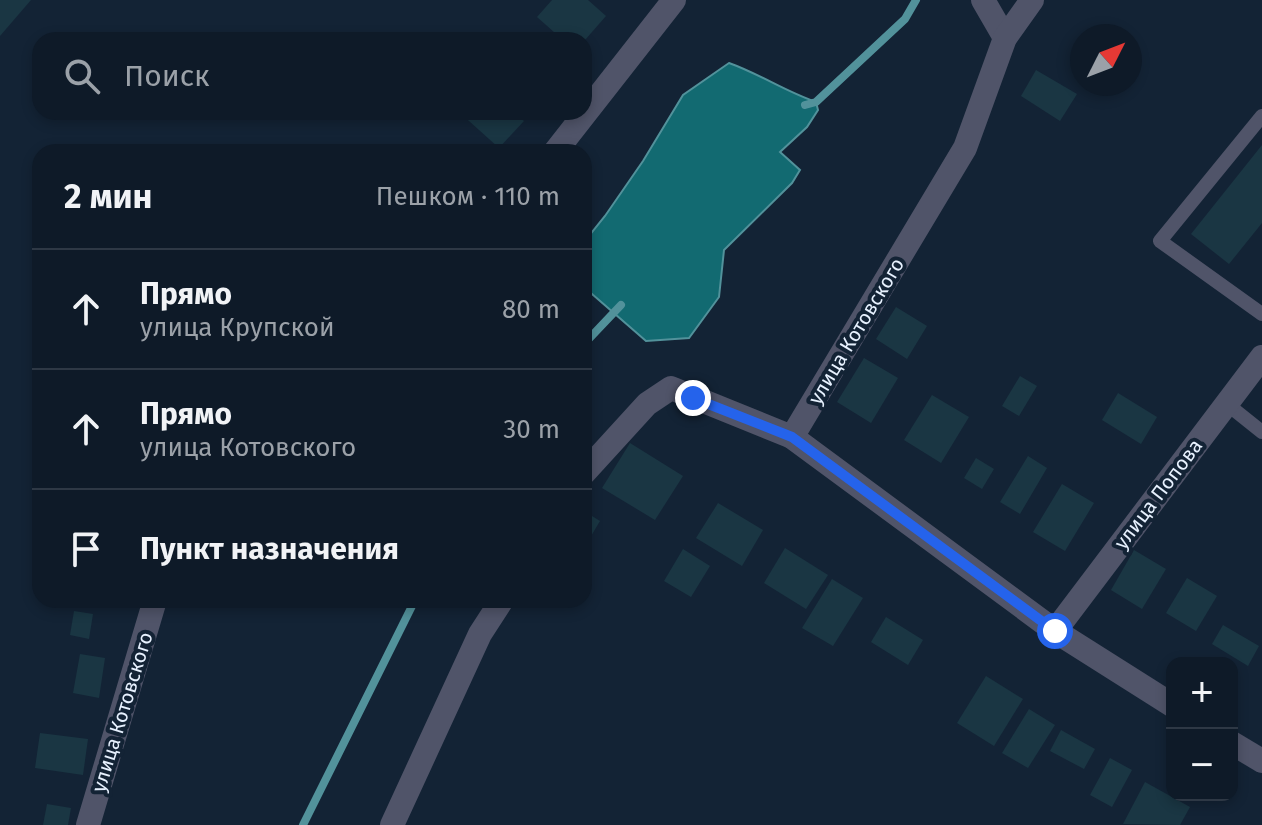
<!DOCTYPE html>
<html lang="ru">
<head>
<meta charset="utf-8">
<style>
	body { margin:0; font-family:"Fira Sans",sans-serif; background:#1c2734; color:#f1f3f6 }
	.controls { position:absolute; right:24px; bottom:24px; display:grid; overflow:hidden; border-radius:16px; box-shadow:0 4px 12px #0003 }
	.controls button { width:72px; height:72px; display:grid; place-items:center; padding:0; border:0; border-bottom:2px solid #2e3845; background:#0e1a28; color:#f1f3f6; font:40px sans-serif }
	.compass { position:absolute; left:1070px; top:24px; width:72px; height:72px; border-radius:50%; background:#0e1a28; box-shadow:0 4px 12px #0003; rotate:48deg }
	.stop { position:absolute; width:24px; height:24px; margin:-18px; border:6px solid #2563eb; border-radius:50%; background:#fff }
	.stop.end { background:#2563eb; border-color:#fff; box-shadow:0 2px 8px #0008 }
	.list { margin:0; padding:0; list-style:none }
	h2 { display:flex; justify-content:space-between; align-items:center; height:104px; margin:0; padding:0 32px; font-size:34px }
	h2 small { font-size:26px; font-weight:400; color:#9ba1a8 }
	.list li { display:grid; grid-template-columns:52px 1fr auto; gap:24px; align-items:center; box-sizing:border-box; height:120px; padding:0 32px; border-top:2px solid #2e3845 }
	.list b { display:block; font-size:30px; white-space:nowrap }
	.list p { margin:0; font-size:26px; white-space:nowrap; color:#9ba1a8 }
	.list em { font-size:26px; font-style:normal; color:#9ba1a8 }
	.icon { flex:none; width:44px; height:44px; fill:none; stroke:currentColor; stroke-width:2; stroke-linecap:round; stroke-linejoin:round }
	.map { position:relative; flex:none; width:1262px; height:825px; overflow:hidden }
	.search { position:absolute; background:#0e1a28; box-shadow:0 4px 12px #0003; left:32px; top:32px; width:560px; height:88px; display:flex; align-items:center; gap:20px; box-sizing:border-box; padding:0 28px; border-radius:24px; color:#9ba1a8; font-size:30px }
	.panel { position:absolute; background:#0e1a28; box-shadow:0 4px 12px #0003; left:32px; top:144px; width:560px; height:464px; border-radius:24px }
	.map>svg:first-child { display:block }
	.water { fill:#126a71; stroke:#52929b; stroke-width:2 }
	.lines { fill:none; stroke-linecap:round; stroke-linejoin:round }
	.stream { stroke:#52929b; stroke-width:8 }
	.building { fill:#1a3643 }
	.service { stroke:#505469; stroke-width:14 }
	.minor { stroke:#505469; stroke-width:24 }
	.route { stroke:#2563eb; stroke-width:10 }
	.labels { text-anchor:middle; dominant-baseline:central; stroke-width:8; stroke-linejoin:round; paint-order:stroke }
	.street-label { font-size:20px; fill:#e7f1fe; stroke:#132335 }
</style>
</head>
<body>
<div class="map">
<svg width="1262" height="825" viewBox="0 0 1262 825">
	<rect width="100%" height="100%" fill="#132335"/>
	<!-- water -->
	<path class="water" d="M729 63C760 74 784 91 816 102L818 110 807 127 780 152 800 170 792 183 724 250 719 297 689 338 646 341 584 287V242L605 216 643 161 683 95Z"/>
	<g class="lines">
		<!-- stream -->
		<g class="stream">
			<path d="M805 105 816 102 905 19 916 0"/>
			<path d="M584 344 621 305"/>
			<path d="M303 825 415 600"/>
		</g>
	</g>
	<!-- building -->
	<g class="building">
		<path d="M0 0H31L0 36Z"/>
		<path d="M552 0H588L606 16 585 40H563L537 17Z"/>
		<path d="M1036 70 1077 94 1060 121 1021 96Z"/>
		<path d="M459 112H514L524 121 499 148Z"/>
		<path d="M1262 145V223L1229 264 1191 234Z"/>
		<path d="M896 307 927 326 907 359 876 339Z"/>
		<path d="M864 358 898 378 871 423 837 402Z"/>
		<path d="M1020 376 1037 386 1019 416 1002 406Z"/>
		<path d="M1118 393 1157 417 1141 444 1102 420Z"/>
		<path d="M932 395 969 417 941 463 904 440Z"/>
		<path d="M630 443 683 476 655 520 602 488Z"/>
		<path d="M1028 456 1047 468 1020 514 1000 502Z"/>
		<path d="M976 458 994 469 982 489 964 478Z"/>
		<path d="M1062 484 1094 503 1065 551 1033 532Z"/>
		<path d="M718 503 763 530 742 566 696 538Z"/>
		<path d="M584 511 600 521 584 548Z"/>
		<path d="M785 548 828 575 806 609 764 583Z"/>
		<path d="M683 549 710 566 691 597 664 581Z"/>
		<path d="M1134 550 1166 569 1142 609 1111 590Z"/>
		<path d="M1187 578 1217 596 1196 631 1166 613Z"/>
		<path d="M832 579 863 598 833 646 802 628Z"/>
		<path d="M74 611 93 614 89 639 70 635Z"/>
		<path d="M886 617 923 640 908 665 871 642Z"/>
		<path d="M1223 625 1259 646 1248 666 1212 644Z"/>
		<path d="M80 654 105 658 99 698 73 693Z"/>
		<path d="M986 676 1023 699 994 746 957 723Z"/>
		<path d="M1029 709 1055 725 1028 768 1002 753Z"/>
		<path d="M1061 730 1095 749 1084 769 1050 751Z"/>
		<path d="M40 733 88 739 83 775 35 768Z"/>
		<path d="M1110 758 1132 770 1112 807 1090 795Z"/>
		<path d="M1145 782 1190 807 1180 825 1123 824Z"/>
		<path d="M47 804 71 808 68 825H43Z"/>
	</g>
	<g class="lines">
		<!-- service -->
		<g class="service">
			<path d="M1262 116 1160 241 1262 314"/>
			<path d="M1227 404 1262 432"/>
		</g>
		<!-- minor -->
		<g class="minor">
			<path d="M983 0 1005 38"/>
			<path d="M555 152 674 0"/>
			<path d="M792 437 1055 631 1172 705"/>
			<path d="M584 473 647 404 671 388 792 437 965 148 1005 38 1032 0"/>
			<path d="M1055 631 1262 357"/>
			<path d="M1232 743 1262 761"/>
			<path d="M88 825 155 600"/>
			<path d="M392 825 480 634 502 600"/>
		</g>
	</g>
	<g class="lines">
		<!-- route -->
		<path class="route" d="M693 398 792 437 1055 631"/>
	</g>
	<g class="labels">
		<!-- street labels -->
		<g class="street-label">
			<text transform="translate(856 331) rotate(-59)">улица Котовского</text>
			<text transform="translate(1158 494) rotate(-53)">улица Попова</text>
			<text transform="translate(122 712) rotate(-73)">улица Котовского</text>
		</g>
	</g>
</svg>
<div class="controls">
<button>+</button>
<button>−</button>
</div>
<svg class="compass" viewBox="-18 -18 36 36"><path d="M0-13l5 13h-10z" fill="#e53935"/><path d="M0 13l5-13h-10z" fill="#9ba1a8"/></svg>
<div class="stop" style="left:1055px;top:631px"></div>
<div class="stop end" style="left:693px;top:398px"></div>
<div class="search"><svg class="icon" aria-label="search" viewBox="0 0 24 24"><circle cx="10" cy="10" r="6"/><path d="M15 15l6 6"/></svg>Поиск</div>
<section class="panel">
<h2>2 мин<small>Пешком · 110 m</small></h2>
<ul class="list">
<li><svg class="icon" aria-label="ahead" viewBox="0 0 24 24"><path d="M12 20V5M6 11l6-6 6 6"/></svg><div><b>Прямо</b><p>улица Крупской</p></div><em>80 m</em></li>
<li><svg class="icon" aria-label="ahead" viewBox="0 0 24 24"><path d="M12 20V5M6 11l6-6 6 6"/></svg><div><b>Прямо</b><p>улица Котовского</p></div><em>30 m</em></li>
<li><svg class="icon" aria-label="arrive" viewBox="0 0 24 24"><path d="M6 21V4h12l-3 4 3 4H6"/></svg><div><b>Пункт назначения</b></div></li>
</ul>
</section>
</div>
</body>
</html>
